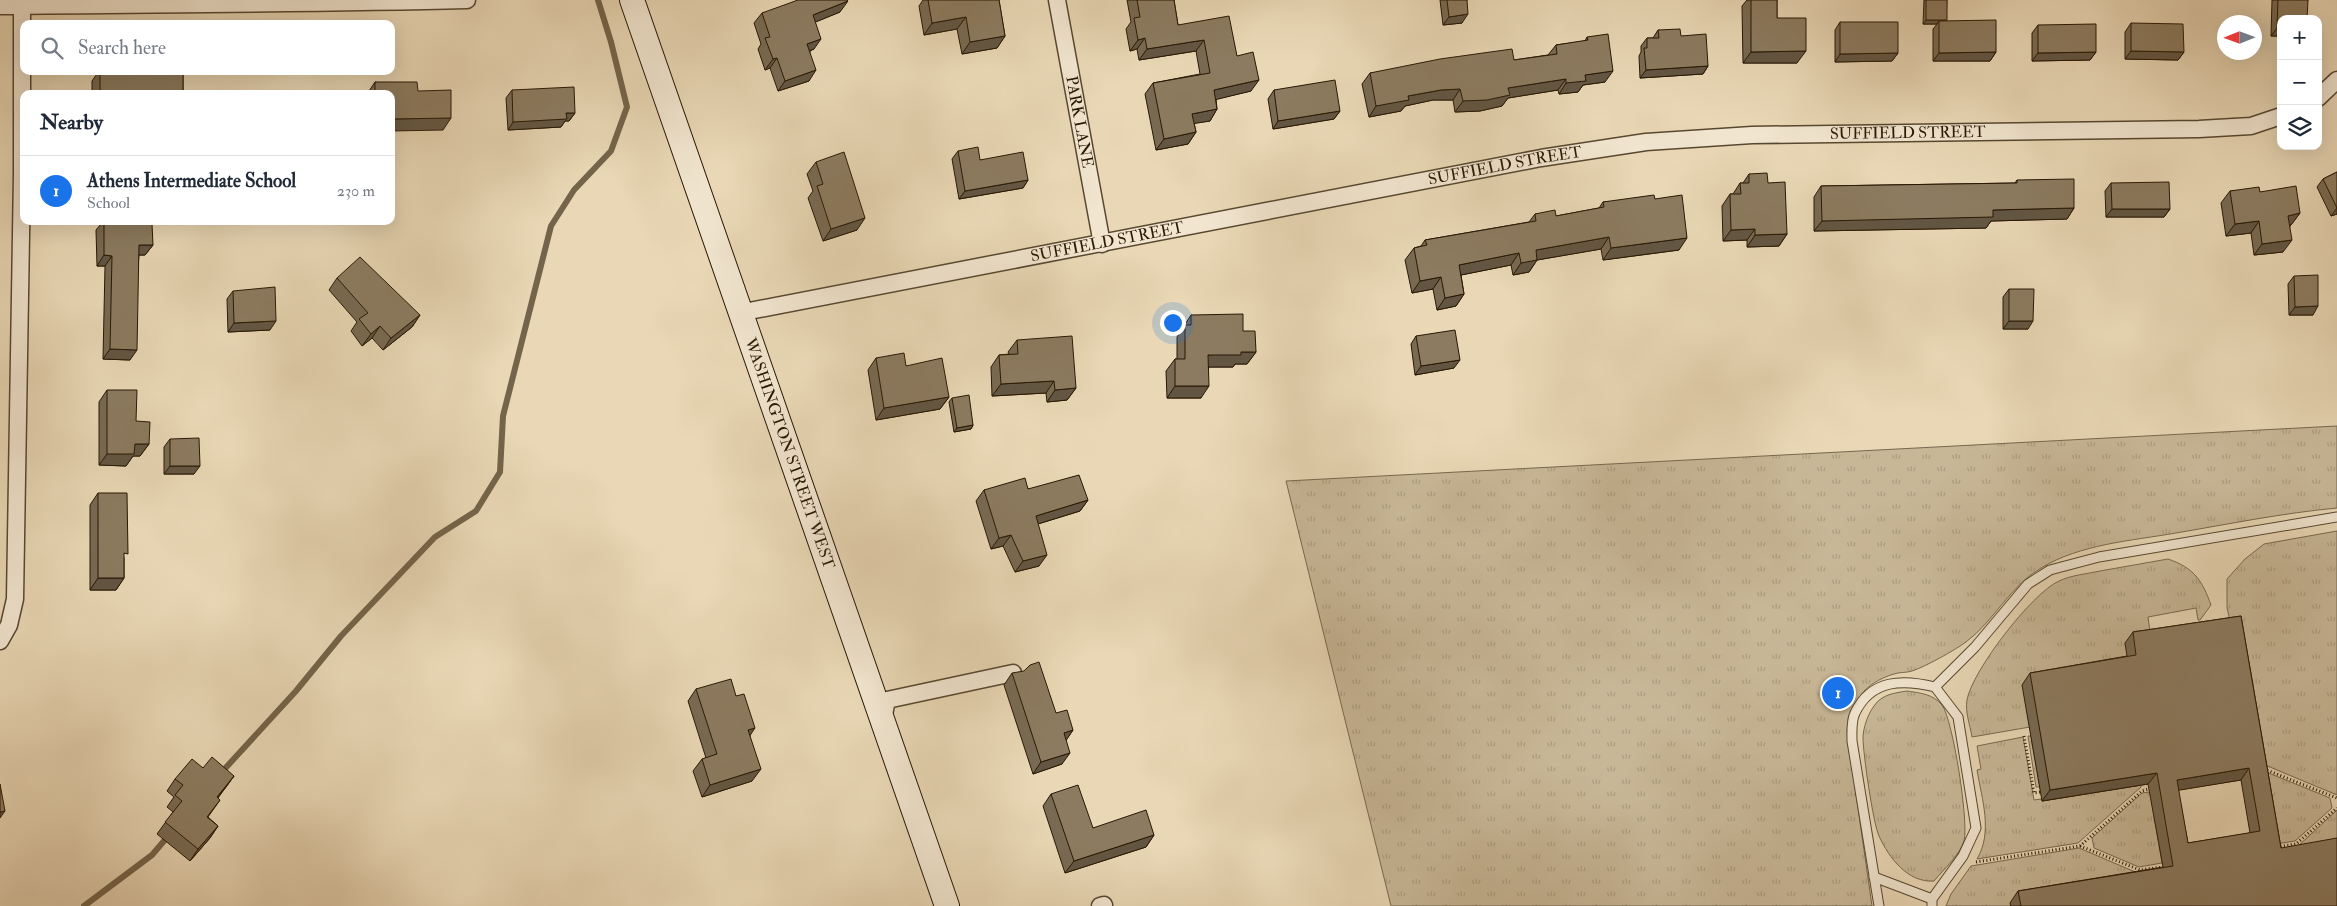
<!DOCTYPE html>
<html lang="en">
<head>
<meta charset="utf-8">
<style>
	body { margin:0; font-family:"IM FELL Double Pica",serif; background:#f2f2f3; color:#1f2937 }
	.controls { position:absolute; right:15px; top:15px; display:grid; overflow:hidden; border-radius:10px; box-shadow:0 5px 20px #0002 }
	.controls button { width:45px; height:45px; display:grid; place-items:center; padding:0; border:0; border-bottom:1px solid #e0e1e3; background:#fff; color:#1f2937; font:25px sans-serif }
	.compass { position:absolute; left:2217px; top:15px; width:45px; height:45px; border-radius:50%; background:#fff; box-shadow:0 5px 20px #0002; rotate:269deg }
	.you { position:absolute; left:1172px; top:322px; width:18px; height:18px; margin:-12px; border:4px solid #fff; border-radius:50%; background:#1a73e8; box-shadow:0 0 0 8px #1a73e833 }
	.badge { display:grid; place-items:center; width:32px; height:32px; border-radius:50%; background:#1a73e8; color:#fff; font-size:16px; font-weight:700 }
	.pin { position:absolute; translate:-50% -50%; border:2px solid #fff; box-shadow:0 1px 5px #0006 }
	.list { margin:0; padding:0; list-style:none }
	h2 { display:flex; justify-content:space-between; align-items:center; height:65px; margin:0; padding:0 20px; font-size:21px }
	h2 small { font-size:16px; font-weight:400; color:#747a83 }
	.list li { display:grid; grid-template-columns:32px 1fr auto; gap:15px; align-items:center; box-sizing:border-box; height:70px; padding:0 20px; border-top:1px solid #e0e1e3 }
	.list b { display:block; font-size:19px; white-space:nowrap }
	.list p { margin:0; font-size:16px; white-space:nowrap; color:#747a83 }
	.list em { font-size:16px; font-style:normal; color:#747a83 }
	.icon { flex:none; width:28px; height:28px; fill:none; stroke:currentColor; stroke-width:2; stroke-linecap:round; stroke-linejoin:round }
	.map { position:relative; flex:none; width:2337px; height:906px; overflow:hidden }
	.search { position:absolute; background:#fff; box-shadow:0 5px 20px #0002; left:20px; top:20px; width:375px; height:55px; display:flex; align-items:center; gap:12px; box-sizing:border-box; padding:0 18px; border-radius:10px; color:#747a83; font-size:19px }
	.panel { position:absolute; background:#fff; box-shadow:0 5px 20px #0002; left:20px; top:90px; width:375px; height:135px; border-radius:10px }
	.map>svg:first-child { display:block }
	.grass { fill:url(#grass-tufts); stroke:#78684e }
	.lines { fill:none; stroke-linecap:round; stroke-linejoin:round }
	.stream { stroke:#74644a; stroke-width:6 }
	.lane-casing { stroke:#584830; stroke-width:11 }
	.street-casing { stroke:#584830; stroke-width:19 }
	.secondary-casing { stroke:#281804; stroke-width:26 }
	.path { stroke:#281804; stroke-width:3; stroke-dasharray:1 2.5; stroke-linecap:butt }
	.lane { stroke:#f1e5cf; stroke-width:9 }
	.street { stroke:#f1e5cf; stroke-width:16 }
	.secondary { stroke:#f1e5cf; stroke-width:24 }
	.wall { fill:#786a53; stroke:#281804; fill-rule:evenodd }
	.shaded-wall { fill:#625643; stroke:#281804 }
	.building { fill:#8c7b60; stroke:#281804; fill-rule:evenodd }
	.labels { text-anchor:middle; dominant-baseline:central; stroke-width:4; stroke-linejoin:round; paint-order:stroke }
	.street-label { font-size:16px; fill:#281804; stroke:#f1e5cf }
</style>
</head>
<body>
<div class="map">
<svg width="2337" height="906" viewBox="0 0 2337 906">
	<defs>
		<pattern id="grass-tufts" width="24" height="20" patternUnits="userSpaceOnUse" patternTransform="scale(1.25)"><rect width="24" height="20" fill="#c8b797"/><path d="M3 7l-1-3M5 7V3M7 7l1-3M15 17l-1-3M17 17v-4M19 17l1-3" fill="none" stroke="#ac9d80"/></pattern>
	</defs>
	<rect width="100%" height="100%" fill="#e9d7b5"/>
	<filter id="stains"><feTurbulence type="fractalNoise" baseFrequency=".004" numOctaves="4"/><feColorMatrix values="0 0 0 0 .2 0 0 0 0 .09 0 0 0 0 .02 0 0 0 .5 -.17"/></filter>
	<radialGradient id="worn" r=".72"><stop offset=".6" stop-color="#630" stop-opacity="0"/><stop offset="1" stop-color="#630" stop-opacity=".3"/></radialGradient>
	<!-- grass -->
	<g class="grass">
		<path d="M2337 426V508C2283 513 2229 524 2176 533 2130 541 2081 544 2041 568 2010 586 1994 621 1966 642 1955 650 1925 667 1912 671 1906 673 1899 672 1894 674 1864 683 1852 701 1847 731L1872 906H1391L1286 481Z"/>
		<path d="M2337 531V795L2265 765 2227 608V579L2245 559 2264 544Z"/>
		<path d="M2168 559C2194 568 2202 580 2211 605L2200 620H2198L2196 608 2148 617 2151 639 2128 667 2030 727 1972 737C1970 724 1965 713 1967 700 1972 671 2032 593 2059 581 2072 575 2086 574 2100 571 2123 567 2145 563 2168 559Z"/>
		<path d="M1907 691C1920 693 1933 694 1942 705 1953 720 1969 822 1964 841 1959 856 1944 869 1934 881 1908 883 1889 858 1879 836 1873 823 1863 753 1863 738 1863 728 1868 714 1874 706 1882 694 1895 693 1907 691Z"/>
		<path d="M2028 736H2031L2040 787H2036Z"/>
		<path d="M2023 737 2034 800 2041 799 2042 801 2141 785V787L2078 843 1977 859C1993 832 1982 800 1977 770L1981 769 1977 746Z"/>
		<path d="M2266 772 2330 798 2332 808 2295 841 2270 845Z"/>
		<path d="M2150 792 2162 863 2139 867 2094 848 2092 838 2142 793Z"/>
		<path d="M2337 810V848L2297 847Z"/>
		<path d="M2079 848 2140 874 2010 904 2011 906H1946L1951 894 1971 866Z"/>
	</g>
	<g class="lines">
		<!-- stream -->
		<g class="stream">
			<path d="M220 774 296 691 341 636 435 537 476 511 500 472 503 416 551 226 574 190 611 151 627 107 611 42 598 0"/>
			<path d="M84 906 152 855 169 835"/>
		</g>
		<!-- lane casing -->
		<g class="lane-casing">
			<g id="lane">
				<path d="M1935 687 1975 647 2028 584 2050 570 2099 557 2337 517"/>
				<path d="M1874 877 1932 899"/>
				<path d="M1879 906 1852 741C1852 733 1851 721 1855 713 1871 679 1903 679 1935 687L1958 717 1976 828 1963 856 1932 899V906"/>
			</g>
		</g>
		<!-- street casing -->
		<g class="street-casing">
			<g id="street">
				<path id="s1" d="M1057 0 1102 244"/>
				<path d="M0 6C156 4 311 4 467 0"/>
				<path d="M2318 98 2337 80"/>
				<path id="s2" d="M739 313 1541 158 1646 142 1752 135 2199 129 2251 126 2281 116"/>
				<path d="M0 641 9 625 15 599 22 174V6"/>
				<path d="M883 719 887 700 1013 673"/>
				<path d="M1100 906 1104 905"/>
			</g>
		</g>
		<!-- secondary casing -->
		<g class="secondary-casing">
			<g id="secondary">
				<path id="s3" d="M632 0 947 906"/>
			</g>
		</g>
		<!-- path -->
		<g class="path">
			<path d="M2024 736 2034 793 2040 792"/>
			<path d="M2264 769 2337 798"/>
			<path d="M2080 846 2140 870 2163 867"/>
			<path d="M2277 847 2296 844 2337 808"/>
			<path d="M1976 862 2080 846 2142 791 2149 789"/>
		</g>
		<!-- lane -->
		<use href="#lane" class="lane"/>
		<!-- street -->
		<use href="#street" class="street"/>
		<!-- secondary -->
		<use href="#secondary" class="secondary"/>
	</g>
	<!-- wall -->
	<g class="wall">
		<path d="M923 0H999L1005 36 997 48 962 54 957 29 924 35 919 6Z"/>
		<path d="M1127 0H1174L1178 25 1237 56 1251 91 1216 99 1217 109 1210 121 1194 123 1196 132 1188 144 1156 150 1145 94 1153 83 1200 74 1196 51 1139 60 1137 49 1130 51 1126 29 1131 22Z"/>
		<path d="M1440 0H1467L1462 23 1443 25Z"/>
		<path d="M1747 0H1777V18L1797 63H1743L1742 6Z"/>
		<path d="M1924 0H1947L1946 21 1996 52 1990 61H1933V29L1937 24H1923Z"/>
		<path d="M2272 0H2308L2281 36H2271Z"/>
		<path d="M840 12 815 22 814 49 810 51 809 81 778 91 770 68 765 70 758 49 761 44 754 23 762 13Z"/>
		<path d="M1840 22 1898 53 1892 61 1835 62V30Z"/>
		<path d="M2131 23 2184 52 2178 60 2125 59V32Z"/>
		<path d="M2038 25 2096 52 2090 60 2032 61V33Z"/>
		<path d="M1658 30 1681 36 1708 66 1703 74 1640 78 1639 56 1641 52V46L1647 38H1653Z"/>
		<path d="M1587 37 1605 82 1583 85 1578 92 1559 94 1558 90 1508 98 1502 106 1480 111 1455 112 1453 100H1433L1405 106 1401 111 1369 117 1362 84 1370 73 1514 60 1548 55 1556 45 1585 41Z"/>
		<path d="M99 71H183V94H92V81Z"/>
		<path d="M375 82 418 91 443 130 391 94H367Z"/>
		<path d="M512 90 575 113 569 121H565L561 127 508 130 506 98Z"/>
		<path d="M1274 90 1340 111 1334 119 1273 129 1268 99Z"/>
		<path d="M958 151 980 160 1028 180 1023 188 959 199 952 159Z"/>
		<path d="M816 162 857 230 823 241 808 198 813 191 807 174Z"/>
		<path d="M2337 172V214L2331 216 2317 187 2323 179Z"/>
		<path d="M1749 174 1768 183 1787 234 1779 246 1747 247V240L1723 241 1722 206 1730 194H1733L1740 183H1743Z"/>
		<path d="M2017 180 2074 208 2067 219 1991 221 1986 228 1814 231V197L1821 186 2015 183Z"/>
		<path d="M2111 183 2170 209 2164 217H2106L2105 191Z"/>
		<path d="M2230 191 2260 192 2300 213 2291 225 2290 226 2283 252 2254 255 2251 233 2226 236 2221 203Z"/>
		<path d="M1655 199 1679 250 1603 260 1601 249 1537 260 1529 272 1513 275 1511 265 1461 275 1464 294 1456 306 1437 310 1433 289 1412 293 1405 260 1414 248 1421 246 1425 240 1529 222 1535 214 1556 216 1599 208 1603 202Z"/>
		<path d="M101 221H138V224L153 245 145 255H139L130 360 103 359 105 266H97L96 230 101 224Z"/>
		<path d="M2294 276 2313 315H2289L2288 284Z"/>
		<path d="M337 278 420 315 412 327 383 350 372 338 362 346 351 331 357 322 329 290Z"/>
		<path d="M2009 289 2028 329H2003V297Z"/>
		<path d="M233 291 270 330 228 332 227 299Z"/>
		<path d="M1191 315 1243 331 1256 352 1247 364H1235L1233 367H1209L1201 398H1167L1166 371 1175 359H1177V337Z"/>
		<path d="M1416 336 1454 368 1415 375 1411 344Z"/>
		<path d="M1017 340 1076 388 1067 400 1047 402 1046 393 992 396 991 367 999 355 1009 354 1008 352Z"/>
		<path d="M876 358 906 366 949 397 940 409 876 420 868 370Z"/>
		<path d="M107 390 136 421 149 444 140 456H133L126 466 99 465V402Z"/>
		<path d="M952 398 973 425 971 429 954 432 949 402Z"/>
		<path d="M170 439 194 474H164V447Z"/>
		<path d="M1028 489 1088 500 1080 511 1038 524 1039 566 1015 572 1003 546 991 549 976 501 984 490Z"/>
		<path d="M98 493 124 558V578L116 590H90V505Z"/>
		<path d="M2241 616 2281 848 2337 906H2011L2010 903 2018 891 2163 867 2148 784 2042 801 2022 685 2030 673 2127 656 2125 643 2133 632ZM2241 780 2250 833 2188 843 2178 790Z"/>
		<path d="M1012 673 1073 730 1066 740 1062 764 1033 774 1004 685Z"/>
		<path d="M696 689 736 696 750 736 752 781 702 797 693 771 702 759 706 758 688 701Z"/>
		<path d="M203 768 234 776 218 798 220 800 208 817 218 826 210 838 190 861 157 834 173 812 167 807 174 797 167 791 175 779Z"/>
		<path d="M1051 794 1093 828 1154 835 1146 847 1065 873 1043 806Z"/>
	</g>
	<!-- shaded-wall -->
	<g class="shaded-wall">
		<path d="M848 1 840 12 806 26 813 15Z"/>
		<path d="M1468 14 1462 23 1443 25 1449 17Z"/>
		<path d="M966 17 957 29 924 35 932 23Z"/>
		<path d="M1926 20H1947L1939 21 1937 24H1923Z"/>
		<path d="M2277 28H2281V36H2271Z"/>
		<path d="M1005 36 997 48 962 54 970 42Z"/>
		<path d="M1145 38 1137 49 1130 51 1138 40Z"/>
		<path d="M821 39 814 49 800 54 807 44Z"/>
		<path d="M1204 40 1196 51 1139 60 1147 49Z"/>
		<path d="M1806 51 1797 63H1743L1751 52Z"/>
		<path d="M2131 51 2184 52 2178 60 2125 59Z"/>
		<path d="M1996 52 1990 61H1933L1939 53Z"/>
		<path d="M2096 52 2090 60 2032 61 2038 53Z"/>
		<path d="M1898 53 1892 61 1835 62 1840 54Z"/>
		<path d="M777 58 770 68 765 70 773 59Z"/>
		<path d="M1708 66 1703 74 1640 78 1646 70Z"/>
		<path d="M816 70 809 81 778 91 785 81Z"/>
		<path d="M1613 71 1605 82 1583 85 1578 92 1559 94 1566 83 1585 75Z"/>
		<path d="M1566 79 1558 90 1508 98 1502 106 1480 111 1455 112 1463 101 1508 88Z"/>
		<path d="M1259 80 1251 91 1206 102 1214 90Z"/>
		<path d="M1460 89 1453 100H1433L1405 106 1401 111 1369 117 1376 106 1408 96 1441 90Z"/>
		<path d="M1217 109 1210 121 1185 125 1192 114Z"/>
		<path d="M1340 111 1334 119 1273 129 1278 121Z"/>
		<path d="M566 113H575L569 121H565L561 127 508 130 513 122Z"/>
		<path d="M451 118 443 130 391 131V119Z"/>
		<path d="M1196 132 1188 144 1156 150 1164 139Z"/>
		<path d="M1028 180 1023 188 959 199 965 191Z"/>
		<path d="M2074 208 2067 219 1991 221 1986 228 1814 231 1822 221 1993 210Z"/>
		<path d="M2337 208V214L2331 216Z"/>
		<path d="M2112 209H2170L2164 217H2106Z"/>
		<path d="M2300 213 2291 225 2280 228 2288 216Z"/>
		<path d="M865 218 857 230 823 241 831 229Z"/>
		<path d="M2259 221 2251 233 2226 236 2235 224Z"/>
		<path d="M1755 229 1747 240 1723 241 1731 230Z"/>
		<path d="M1787 234 1779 246 1747 247 1755 235Z"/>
		<path d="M1609 237 1601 249 1537 260 1529 272 1513 275 1521 263 1536 250Z"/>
		<path d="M1687 238 1679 250 1603 260 1611 248Z"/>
		<path d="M2292 240 2283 252 2254 255 2262 244Z"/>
		<path d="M139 245H153L145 255H132Z"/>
		<path d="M1519 253 1511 265 1451 277 1459 265Z"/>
		<path d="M104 255 112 256 105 266H97Z"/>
		<path d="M1441 277 1433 289 1412 293 1420 281Z"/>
		<path d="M1464 294 1456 306 1437 310 1445 298Z"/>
		<path d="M2318 306 2313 315H2289L2295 307Z"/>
		<path d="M420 315 412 327 383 350 391 338Z"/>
		<path d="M276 321 270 330 228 332 234 323Z"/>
		<path d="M2009 321H2033L2028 329H2003Z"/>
		<path d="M380 326 372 338 362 346 371 334Z"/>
		<path d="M110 349 137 350 130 360 103 359Z"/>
		<path d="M1241 352H1256L1247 364H1235L1233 367H1200L1208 355Z"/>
		<path d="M1460 360 1454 368 1415 375 1421 366Z"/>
		<path d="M1054 381 1046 393 992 396 1001 384Z"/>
		<path d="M1175 386H1209L1201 398H1167Z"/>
		<path d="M1076 388 1067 400 1047 402 1055 390Z"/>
		<path d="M949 397 940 409 876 420 884 408Z"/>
		<path d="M973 425 971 429 954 432 957 428Z"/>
		<path d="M135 444H149L140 456H133L126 466 99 465 107 454Z"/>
		<path d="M170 466H200L194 474H164Z"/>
		<path d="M1088 500 1080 511 1028 527 1036 516Z"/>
		<path d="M1011 535 1003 546 991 549 999 538Z"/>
		<path d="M1047 555 1039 566 1015 572 1023 561Z"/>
		<path d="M98 578H124L116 590H90Z"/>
		<path d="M755 728 747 740 748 730Z"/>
		<path d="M1073 730 1065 742 1064 733Z"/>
		<path d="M1070 753 1062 764 1033 774 1041 762Z"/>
		<path d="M2249 768 2241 780 2168 792 2177 780Z"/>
		<path d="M761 769 752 781 702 797 710 785Z"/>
		<path d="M2157 773 2148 784 2042 801 2050 790Z"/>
		<path d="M234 776 226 787 208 809 217 797Z"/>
		<path d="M5 811 0 818V812Z"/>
		<path d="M218 826 210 838 190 861 198 849Z"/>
		<path d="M1154 835 1146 847 1065 873 1074 861Z"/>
	</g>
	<!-- building -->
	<g class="building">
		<path d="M798 0H847L848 1 813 15 821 39 807 44 816 70 785 81 777 58 773 59 765 38 770 37 762 13Z"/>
		<path d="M928 0H999L1005 36 970 42 966 17 932 23Z"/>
		<path d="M1137 0H1174L1178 25 1229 16 1237 56 1253 52 1259 80 1214 90 1217 109 1192 114 1196 132 1164 139 1153 83 1210 73 1204 40 1147 49 1145 38 1138 40 1134 18 1140 17Z"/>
		<path d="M1447 0H1467L1468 14 1449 17Z"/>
		<path d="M1751 0H1777V18H1806V51L1751 52Z"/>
		<rect x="1926" y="0" width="21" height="20"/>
		<path d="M2278 0H2308L2307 19H2281V28H2277Z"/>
		<path d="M1996 20V52L1939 53V21Z"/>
		<path d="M1840 22H1898V53L1840 54Z"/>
		<path d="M2131 23 2183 24 2184 52 2131 51Z"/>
		<path d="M2096 24V52L2038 53V25Z"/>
		<path d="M1680 29 1681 36 1706 34 1708 66 1646 70 1644 48H1647V38H1659L1658 30Z"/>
		<path d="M1608 34 1613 71 1585 75 1586 81 1566 83V79L1508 88 1510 95 1487 100 1463 101 1460 89 1441 90 1408 96 1409 100 1376 106 1370 73 1440 59 1512 49 1514 60 1557 54 1556 45 1588 40 1587 37Z"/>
		<rect x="100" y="71" width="83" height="23"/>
		<path d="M1335 80 1340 111 1278 121 1274 90Z"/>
		<path d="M375 82H417L418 91 451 90V118L391 119V94H375Z"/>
		<path d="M574 87 575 113H566L567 119 513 122 512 90Z"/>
		<path d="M978 147 980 160 1023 152 1028 180 965 191 958 151Z"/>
		<path d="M844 152 865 218 831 229 817 186 823 184 816 162Z"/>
		<path d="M2337 172V208L2323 179Z"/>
		<path d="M1767 173 1768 183 1785 182 1787 234 1755 235V229L1731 230 1730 194H1741L1740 183H1749V174Z"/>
		<path d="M2074 179V208L1993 210V217L1822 221 1821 186 2017 183V180Z"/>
		<path d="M2169 182 2170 209H2112L2111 183Z"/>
		<path d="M2296 186 2300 213 2288 216 2292 240 2262 244 2259 221 2235 224 2230 191 2259 187 2260 192Z"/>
		<path d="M1654 195 1655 199 1682 195 1687 238 1611 248 1609 237 1536 250 1537 260 1521 263 1519 253 1459 265 1464 294 1445 298 1441 277 1420 281 1414 248 1427 245 1425 240 1536 221 1535 214 1555 210 1556 216 1604 207 1603 202Z"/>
		<path d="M104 221H138V224H152L153 245H139L137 350 110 349 112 256 104 255Z"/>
		<path d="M360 257 420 315 391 338 380 326 371 334 359 319 368 313 337 278Z"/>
		<path d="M2318 275V306L2295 307 2294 276Z"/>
		<path d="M275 287 276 321 234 323 233 291Z"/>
		<path d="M2009 289H2034L2033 321H2009Z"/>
		<path d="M1243 314V331H1255L1256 352H1241V355H1208L1209 386H1175V359H1185V325H1191V315Z"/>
		<path d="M1455 330 1460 360 1421 366 1416 336Z"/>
		<path d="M1072 336 1076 388 1055 390 1054 381 1001 384 999 355 1018 354 1017 340Z"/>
		<path d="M904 353 906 366 942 358 949 397 884 408 876 358Z"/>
		<path d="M107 390H137L136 421 150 422 149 444H135L134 454H107Z"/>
		<path d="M969 395 973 425 957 428 952 398Z"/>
		<path d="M199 438 200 466H170V439Z"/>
		<path d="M1079 475 1088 500 1036 516 1047 555 1023 561 1011 535 999 538 984 490 1025 478 1028 489Z"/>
		<path d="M98 493H127L128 554 124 553V578H98Z"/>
		<path d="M2241 616 2281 848 2337 838V906H2021L2018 891 2173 866 2157 773 2050 790 2030 673 2136 655 2133 632ZM2249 768 2260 831 2188 843 2177 780Z"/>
		<path d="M1039 662 1056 713 1067 710 1073 730 1064 733 1070 753 1041 762 1012 673 1024 671 1030 665Z"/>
		<path d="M731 679 736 696 744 694 755 728 748 730 761 769 710 785 702 759 717 754 696 689Z"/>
		<path d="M212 757 234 776 217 797 220 800 207 817 218 826 198 849 165 822 182 801 175 795 183 785 175 779 192 759 203 768Z"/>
		<path d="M0 784 5 811 0 812Z"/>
		<path d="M1078 785 1093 828 1146 810 1154 835 1074 861 1051 794Z"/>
	</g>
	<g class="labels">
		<!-- street labels -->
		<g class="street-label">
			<text stroke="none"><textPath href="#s1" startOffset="124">PARK LANE</textPath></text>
			<text stroke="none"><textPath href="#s2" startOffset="1185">SUFFIELD STREET</textPath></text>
			<text stroke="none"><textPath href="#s2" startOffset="780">SUFFIELD STREET</textPath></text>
			<text stroke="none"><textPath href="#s2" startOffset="375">SUFFIELD STREET</textPath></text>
			<text stroke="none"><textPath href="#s3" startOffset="480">WASHINGTON STREET WEST</textPath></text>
		</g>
	</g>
	<rect width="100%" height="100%" filter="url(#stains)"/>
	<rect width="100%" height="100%" fill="url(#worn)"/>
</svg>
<div class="controls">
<button>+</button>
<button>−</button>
<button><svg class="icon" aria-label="layers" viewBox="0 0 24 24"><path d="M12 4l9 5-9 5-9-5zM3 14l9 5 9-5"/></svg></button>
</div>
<svg class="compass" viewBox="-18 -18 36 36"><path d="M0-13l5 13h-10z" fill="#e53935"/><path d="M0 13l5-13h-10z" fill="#747a83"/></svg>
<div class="you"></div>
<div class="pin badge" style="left:1838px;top:693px">1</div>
<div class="search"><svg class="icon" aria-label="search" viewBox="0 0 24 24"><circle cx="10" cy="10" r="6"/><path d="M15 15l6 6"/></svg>Search here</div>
<section class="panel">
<h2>Nearby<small></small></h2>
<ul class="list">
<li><span class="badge">1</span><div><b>Athens Intermediate School</b><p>School</p></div><em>230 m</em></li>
</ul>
</section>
</div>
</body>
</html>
